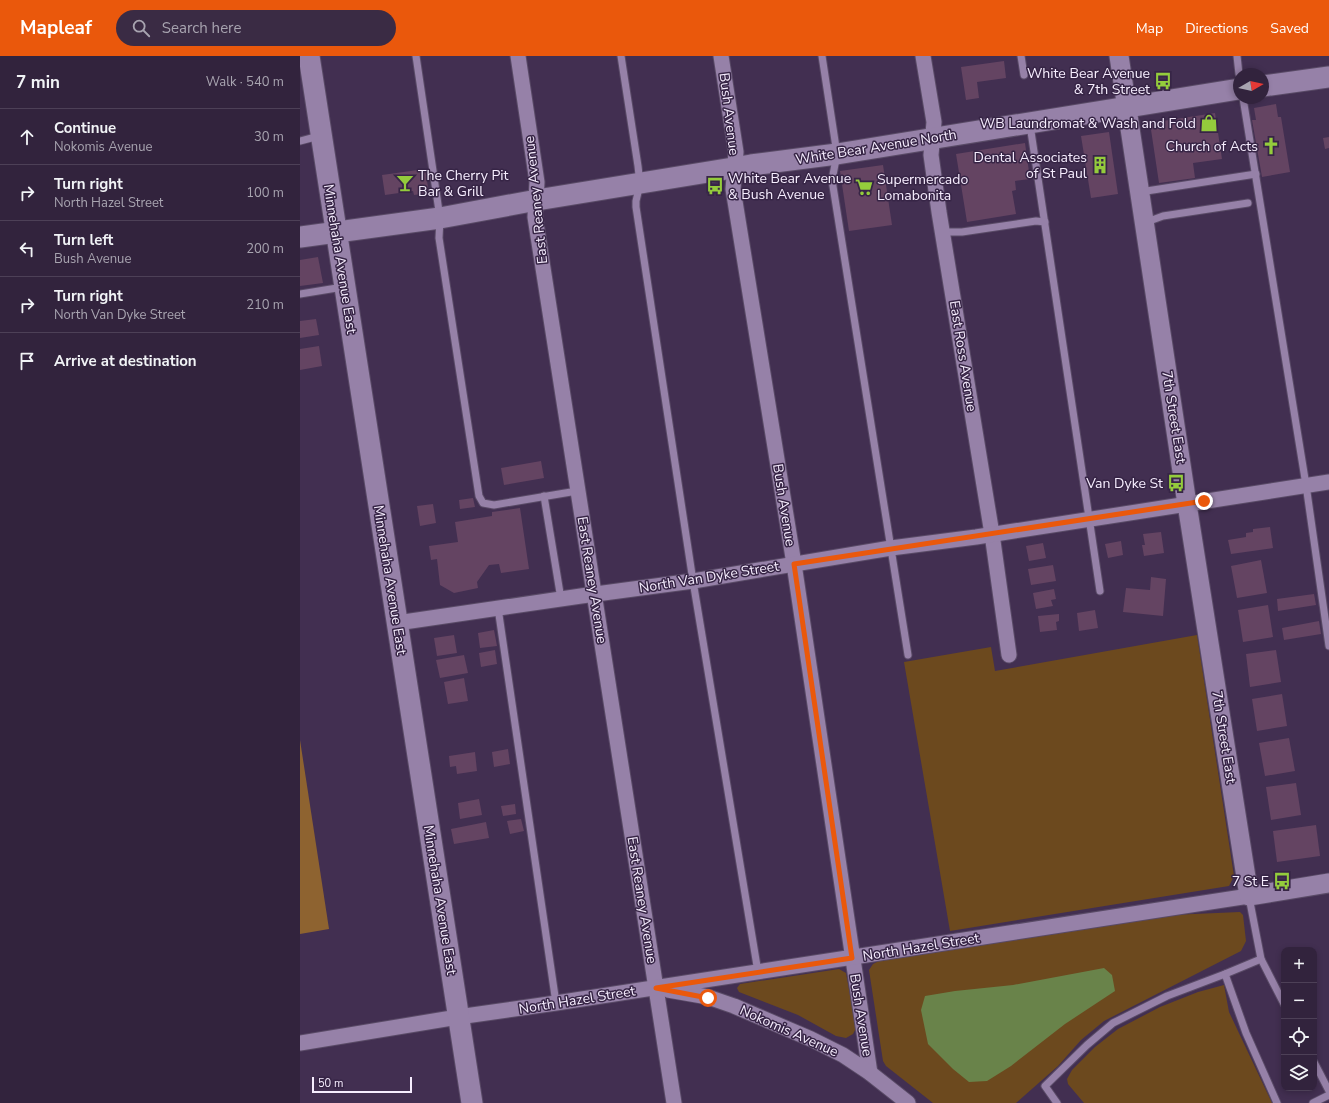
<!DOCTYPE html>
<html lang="en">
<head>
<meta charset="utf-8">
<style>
	body { margin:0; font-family:"Nunito Sans",sans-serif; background:#3a2b44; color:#f1f3f6 }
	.controls { position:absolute; right:12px; bottom:12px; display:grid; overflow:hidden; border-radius:8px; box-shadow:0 2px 6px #0003 }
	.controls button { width:36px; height:36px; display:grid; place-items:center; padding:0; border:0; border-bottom:1px solid #4d4057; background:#32233d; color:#f1f3f6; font:20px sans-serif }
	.compass { position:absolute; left:933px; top:12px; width:36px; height:36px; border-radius:50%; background:#32233d; box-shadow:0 2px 6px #0003; rotate:81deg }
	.scale { position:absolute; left:12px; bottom:10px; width:100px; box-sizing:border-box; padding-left:4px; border:2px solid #f6edfe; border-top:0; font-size:11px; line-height:14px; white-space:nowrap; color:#f6edfe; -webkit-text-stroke:3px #372546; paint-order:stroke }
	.stop { position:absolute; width:12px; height:12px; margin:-9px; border:3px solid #ea580c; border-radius:50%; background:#fff }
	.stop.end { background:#ea580c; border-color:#fff; box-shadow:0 1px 4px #0008 }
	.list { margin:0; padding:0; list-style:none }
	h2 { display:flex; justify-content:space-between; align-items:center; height:52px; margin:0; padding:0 16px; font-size:17px }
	h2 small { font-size:13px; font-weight:400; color:#a8a4b0 }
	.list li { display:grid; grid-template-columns:26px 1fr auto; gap:12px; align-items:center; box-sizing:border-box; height:56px; padding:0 16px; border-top:1px solid #4d4057 }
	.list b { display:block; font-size:15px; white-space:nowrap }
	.list p { margin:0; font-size:13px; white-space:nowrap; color:#a8a4b0 }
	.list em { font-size:13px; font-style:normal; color:#a8a4b0 }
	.icon { flex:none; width:22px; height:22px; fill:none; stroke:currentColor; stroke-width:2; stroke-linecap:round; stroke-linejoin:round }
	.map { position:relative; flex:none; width:1029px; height:1047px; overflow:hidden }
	header { display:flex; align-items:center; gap:24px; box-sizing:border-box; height:56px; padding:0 20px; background:#ea580c; color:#fff }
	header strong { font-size:19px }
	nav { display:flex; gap:22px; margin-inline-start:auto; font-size:14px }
	.search { width:280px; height:36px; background:#3a2b44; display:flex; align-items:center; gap:10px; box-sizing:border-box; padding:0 14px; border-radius:22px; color:#a8a4b0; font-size:15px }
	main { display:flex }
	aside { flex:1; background:#32233d }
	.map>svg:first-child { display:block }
	.green { fill:#6c491e }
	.forest { fill:#8e6330 }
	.water { fill:#69834a }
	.building { fill:#644462 }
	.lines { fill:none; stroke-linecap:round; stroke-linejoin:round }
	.service-casing { stroke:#594a66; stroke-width:9 }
	.minor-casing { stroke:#594a66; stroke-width:17 }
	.tertiary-casing { stroke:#594a66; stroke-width:21 }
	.secondary-casing { stroke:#594a66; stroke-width:23 }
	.service { stroke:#9681a8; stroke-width:7 }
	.minor { stroke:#9681a8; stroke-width:15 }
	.tertiary { stroke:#9681a8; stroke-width:19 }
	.secondary { stroke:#9681a8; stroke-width:21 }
	.route { stroke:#ea580c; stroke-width:5 }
	.labels { text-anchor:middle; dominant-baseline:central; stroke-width:3; stroke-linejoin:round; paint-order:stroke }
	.poi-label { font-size:14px; fill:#f6edfe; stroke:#372546; text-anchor:end }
	.street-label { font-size:14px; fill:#f6edfe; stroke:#372546 }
</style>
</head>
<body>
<header>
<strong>Mapleaf</strong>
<div class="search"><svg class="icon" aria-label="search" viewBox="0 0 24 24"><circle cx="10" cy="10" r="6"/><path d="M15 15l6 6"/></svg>Search here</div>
<nav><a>Map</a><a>Directions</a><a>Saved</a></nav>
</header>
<main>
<aside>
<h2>7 min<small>Walk · 540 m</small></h2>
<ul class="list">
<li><svg class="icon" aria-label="ahead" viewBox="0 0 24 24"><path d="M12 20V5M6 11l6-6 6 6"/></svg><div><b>Continue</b><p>Nokomis Avenue</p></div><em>30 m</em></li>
<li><svg class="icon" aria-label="right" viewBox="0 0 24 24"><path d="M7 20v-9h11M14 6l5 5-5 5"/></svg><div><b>Turn right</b><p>North Hazel Street</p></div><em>100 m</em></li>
<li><svg class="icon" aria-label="left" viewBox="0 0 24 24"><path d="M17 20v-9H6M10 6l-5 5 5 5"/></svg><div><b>Turn left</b><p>Bush Avenue</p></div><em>200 m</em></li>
<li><svg class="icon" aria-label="right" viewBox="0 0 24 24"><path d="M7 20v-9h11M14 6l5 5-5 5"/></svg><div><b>Turn right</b><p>North Van Dyke Street</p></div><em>210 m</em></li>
<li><svg class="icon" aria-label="arrive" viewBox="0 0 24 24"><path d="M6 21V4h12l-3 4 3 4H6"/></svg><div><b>Arrive at destination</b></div></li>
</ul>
</aside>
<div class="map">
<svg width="1029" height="1047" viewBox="0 0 1029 1047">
	<rect width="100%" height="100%" fill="#422f51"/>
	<!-- green -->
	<g class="green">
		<path d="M897 579 934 820 929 830 650 875 604 606 691 591 695 615Z"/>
		<path d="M940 856 943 859 946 885 941 895 804 965 781 984 758 1010 716 1047H633L586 1010 583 1005 569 914 573 908 579 905 871 859Z"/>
		<path d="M539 913 546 917 556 972 553 978 546 982 536 980 498 959 439 936 437 932 440 928Z"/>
		<path d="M924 929 929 956 972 1047H784L768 1028 767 1023 772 1014 795 991 818 973 860 951 898 936Z"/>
	</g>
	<!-- forest -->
	<path class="forest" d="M0 684 29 873 0 878Z"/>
	<!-- water -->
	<path class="water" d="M804 912 812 919 815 935 765 968 711 1010 687 1025 669 1026 653 1013 628 988 621 954 625 940 655 935 713 929Z"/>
	<!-- building -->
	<g class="building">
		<path d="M704 5 706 22 677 26 679 42 666 44 661 11Z"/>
		<path d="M976 48 978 61H981L990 116 962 121 952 64H956L954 52Z"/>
		<path d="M915 57 922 103 893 107 895 122 859 127 850 67Z"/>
		<path d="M809 76 818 138 791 142 781 80Z"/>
		<path d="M1029 81V92L1025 93 1023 82Z"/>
		<path d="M725 87 730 123 715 125 716 134 712 135 716 158 667 166 656 98Z"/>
		<path d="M583 109 592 169 549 175 540 115Z"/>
		<path d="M125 113 129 137 114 139 113 135 85 139 82 119Z"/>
		<path d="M18 201 23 227 0 230V204Z"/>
		<path d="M16 263 19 279 0 282V265Z"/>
		<path d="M19 290 22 310 0 314V293Z"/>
		<path d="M241 405 244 422 204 429 201 412Z"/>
		<path d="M173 442 175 451 160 453 159 444Z"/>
		<path d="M133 448 136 467 120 470 117 450Z"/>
		<path d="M220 452 229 513 201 517 199 508 189 509 177 526 178 532 154 537 140 529 137 503 131 504 129 490 158 486 155 466 192 460V456Z"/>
		<path d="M970 471 973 492 931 498 928 484 946 481V477L953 476V473Z"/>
		<path d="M861 476 864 497 844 500 842 489H845L843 478Z"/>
		<path d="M821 485 823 499 808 502 805 488Z"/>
		<path d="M743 487 746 502 729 505 726 490Z"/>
		<path d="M961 504 967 537 937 542 931 510Z"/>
		<path d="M753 509 756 525 731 529 728 513Z"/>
		<path d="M851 521 866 523 863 560 823 556 826 532 850 534Z"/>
		<path d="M754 533 756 543 751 544 753 550 736 553 733 537Z"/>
		<path d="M1014 538 1016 549 978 555 977 543Z"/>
		<path d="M968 549 973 581 943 586 938 554Z"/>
		<path d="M795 554 798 572 779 575 777 557Z"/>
		<path d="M759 558V565L756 566 757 574 740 576 738 560Z"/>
		<path d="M1019 565 1021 578 984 584 982 572Z"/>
		<path d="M194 574 197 590 180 592 178 577Z"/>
		<path d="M154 579 157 597 137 600 134 582Z"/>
		<path d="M195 594 197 608 181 611 179 597Z"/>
		<path d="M976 594 981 626 950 631 946 598Z"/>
		<path d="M164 599 168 617 140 622 136 604Z"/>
		<path d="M164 622 168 645 148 648 144 626Z"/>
		<path d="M982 638 987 670 957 675 952 643Z"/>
		<path d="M989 682 995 715 965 720 959 687Z"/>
		<path d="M208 693 210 708 194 711 192 696Z"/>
		<path d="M175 696 177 715 157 718 156 710 150 711 149 700Z"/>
		<path d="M996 727 1001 759 971 764 966 731Z"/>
		<path d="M179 743 182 759 160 763 158 747Z"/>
		<path d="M215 748 216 758 203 760 201 750Z"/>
		<path d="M221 763 224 775 210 778 207 765Z"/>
		<path d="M186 766 189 782 154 788 151 773Z"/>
		<path d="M1016 769 1020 800 977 806 973 775Z"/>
	</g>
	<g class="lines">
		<!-- service casing -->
		<g class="service-casing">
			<g id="service">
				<path d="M116 0 140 162 139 182 179 440 183 447 194 449 277 435"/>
				<path d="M321 0 338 110 340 128 336 145V151L393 525 458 916"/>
				<path d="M522 0 537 98 532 124 608 599"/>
				<path d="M721 0 724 19"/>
				<path d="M937 0 939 18"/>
				<path d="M943 42 1006 429 1029 590"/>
				<path d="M730 69 800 535"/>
				<path d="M0 85 19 80"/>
				<path d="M840 136 956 118"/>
				<path d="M844 167 863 160 948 147"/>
				<path d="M642 176H662L736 165 745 166"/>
				<path d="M0 238 43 231"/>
				<path d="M244 440 261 543"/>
				<path d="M198 552 256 947"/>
				<path d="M949 841 961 903 984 948"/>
				<path d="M925 918 946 977 977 1047"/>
				<path d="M1014 1006 1029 1035"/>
				<path d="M757 1047 745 1030 787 989 813 967 867 940 925 918 961 903"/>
				<path d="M1013 1047 1029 1039"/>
			</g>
		</g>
		<!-- minor casing -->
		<g class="minor-casing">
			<g id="minor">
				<path d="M218 0 237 126 235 161 374 1047"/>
				<path d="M421 0 436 96 433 133 494 508 570 1017"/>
				<path d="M623 0 634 66 631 99 639 156 692 478 709 599"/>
				<path d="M97 567 281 540 393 525 591 492 676 481 1029 426"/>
				<path d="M368 934 408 941 434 950 511 983 543 999 570 1017 608 1047"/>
				<path d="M0 987 158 961 256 947 949 840"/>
			</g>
		</g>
		<!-- tertiary casing -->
		<g class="tertiary-casing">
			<path id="tertiary" d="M819 0 887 448 949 840 1029 827"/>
		</g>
		<!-- secondary casing -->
		<g class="secondary-casing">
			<g id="secondary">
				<path d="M9 0 172 1047"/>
				<path d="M963 30 1029 21"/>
				<path d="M0 181 140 162 237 144 451 109 537 98 939 33"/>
			</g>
		</g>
		<!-- service -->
		<use href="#service" class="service"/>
		<!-- minor -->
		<use href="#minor" class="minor"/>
		<!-- tertiary -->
		<use href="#tertiary" class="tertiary"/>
		<!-- secondary -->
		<use href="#secondary" class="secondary"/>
	</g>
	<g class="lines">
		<!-- route -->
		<path class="route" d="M408 942 356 932 552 902 494 508 904 445"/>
	</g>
	<!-- icons -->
	<defs>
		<g id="bus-bare" transform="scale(1.38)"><path d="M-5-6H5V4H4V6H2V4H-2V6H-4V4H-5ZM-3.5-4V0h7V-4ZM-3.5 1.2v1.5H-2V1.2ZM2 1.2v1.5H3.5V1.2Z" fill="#94cc3c" stroke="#372546" stroke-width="2.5" paint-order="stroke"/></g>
		<g id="shop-bare" transform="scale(1.38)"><path d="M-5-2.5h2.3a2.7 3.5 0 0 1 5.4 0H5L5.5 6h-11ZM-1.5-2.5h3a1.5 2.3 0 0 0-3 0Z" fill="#94cc3c" stroke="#372546" stroke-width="2.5" paint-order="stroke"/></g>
		<g id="church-bare" transform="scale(1.38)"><path d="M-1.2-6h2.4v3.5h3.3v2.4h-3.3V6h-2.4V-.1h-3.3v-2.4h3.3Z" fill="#94cc3c" stroke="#372546" stroke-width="2.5" paint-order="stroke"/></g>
		<g id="building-bare" transform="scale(1.38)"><path d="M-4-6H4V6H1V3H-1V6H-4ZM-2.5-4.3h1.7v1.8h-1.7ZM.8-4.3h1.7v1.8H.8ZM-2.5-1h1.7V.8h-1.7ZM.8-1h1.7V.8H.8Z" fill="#94cc3c" stroke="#372546" stroke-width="2.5" paint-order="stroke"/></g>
		<g id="bar-bare" transform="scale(1.38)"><path d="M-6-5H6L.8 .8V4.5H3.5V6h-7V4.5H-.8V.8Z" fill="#94cc3c" stroke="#372546" stroke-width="2.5" paint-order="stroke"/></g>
		<g id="supermarket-bare" transform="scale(1.38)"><path d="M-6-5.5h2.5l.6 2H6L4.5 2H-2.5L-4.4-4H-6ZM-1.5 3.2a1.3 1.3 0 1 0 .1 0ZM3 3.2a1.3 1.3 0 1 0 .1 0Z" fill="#94cc3c" stroke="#372546" stroke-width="2.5" paint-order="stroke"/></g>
	</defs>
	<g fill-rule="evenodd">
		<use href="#bus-bare" x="863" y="25"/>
		<use href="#shop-bare" x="909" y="67"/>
		<use href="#church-bare" x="971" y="90"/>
		<use href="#building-bare" x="800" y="109"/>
		<use href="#bar-bare" x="105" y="127"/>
		<use href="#bus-bare" x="415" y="130"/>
		<use href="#supermarket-bare" x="564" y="131"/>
		<use href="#bus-bare" x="876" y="427"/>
		<use href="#bus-bare" x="982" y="825"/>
	</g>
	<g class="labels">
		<!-- poi labels -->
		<g class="poi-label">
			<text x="850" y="17">White Bear Avenue<tspan x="850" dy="16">&amp; 7th Street</tspan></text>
			<text x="896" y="67">WB Laundromat &amp; Wash and Fold</text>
			<text x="958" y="90">Church of Acts</text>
			<text x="787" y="101">Dental Associates<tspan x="787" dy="16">of St Paul</tspan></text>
			<text x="118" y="119" text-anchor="start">The Cherry Pit<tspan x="118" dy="16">Bar &amp; Grill</tspan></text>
			<text x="428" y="122" text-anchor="start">White Bear Avenue<tspan x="428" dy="16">&amp; Bush Avenue</tspan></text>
			<text x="577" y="123" text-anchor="start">Supermercado<tspan x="577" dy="16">Lomabonita</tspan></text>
			<text x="863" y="427">Van Dyke St</text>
			<text x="969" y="825">7 St E</text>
		</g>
		<!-- street labels -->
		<g class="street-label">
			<text transform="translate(429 58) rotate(83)">Bush Avenue</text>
			<text transform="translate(576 91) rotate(-9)">White Bear Avenue North</text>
			<text transform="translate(236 144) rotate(-96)">East Reaney Avenue</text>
			<text transform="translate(40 203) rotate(81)">Minnehaha Avenue East</text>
			<text transform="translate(663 300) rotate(81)">East Ross Avenue</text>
			<text transform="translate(874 361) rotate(81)">7th Street East</text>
			<text transform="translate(484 449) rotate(81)">Bush Avenue</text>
			<text transform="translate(409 521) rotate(-9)">North Van Dyke Street</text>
			<text transform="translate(90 524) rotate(81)">Minnehaha Avenue East</text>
			<text transform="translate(292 524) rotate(81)">East Reaney Avenue</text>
			<text transform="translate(924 681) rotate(81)">7th Street East</text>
			<text transform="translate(140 844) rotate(81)">Minnehaha Avenue East</text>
			<text transform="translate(342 844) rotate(81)">East Reaney Avenue</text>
			<text transform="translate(621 891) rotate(-9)">North Hazel Street</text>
			<text transform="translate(277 944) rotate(-9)">North Hazel Street</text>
			<text transform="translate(561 959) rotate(81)">Bush Avenue</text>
			<text transform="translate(489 975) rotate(24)">Nokomis Avenue</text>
		</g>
	</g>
</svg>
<div class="controls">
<button>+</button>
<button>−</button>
<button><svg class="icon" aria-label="locate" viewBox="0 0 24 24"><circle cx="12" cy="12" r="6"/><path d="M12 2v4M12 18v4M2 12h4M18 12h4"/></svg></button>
<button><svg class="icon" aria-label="layers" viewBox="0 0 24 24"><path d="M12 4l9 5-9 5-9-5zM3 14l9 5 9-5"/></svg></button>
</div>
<svg class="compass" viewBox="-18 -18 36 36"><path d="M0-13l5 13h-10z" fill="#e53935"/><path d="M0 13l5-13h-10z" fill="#a8a4b0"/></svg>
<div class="scale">50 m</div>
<div class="stop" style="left:408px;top:942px"></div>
<div class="stop end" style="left:904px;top:445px"></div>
</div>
</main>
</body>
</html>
